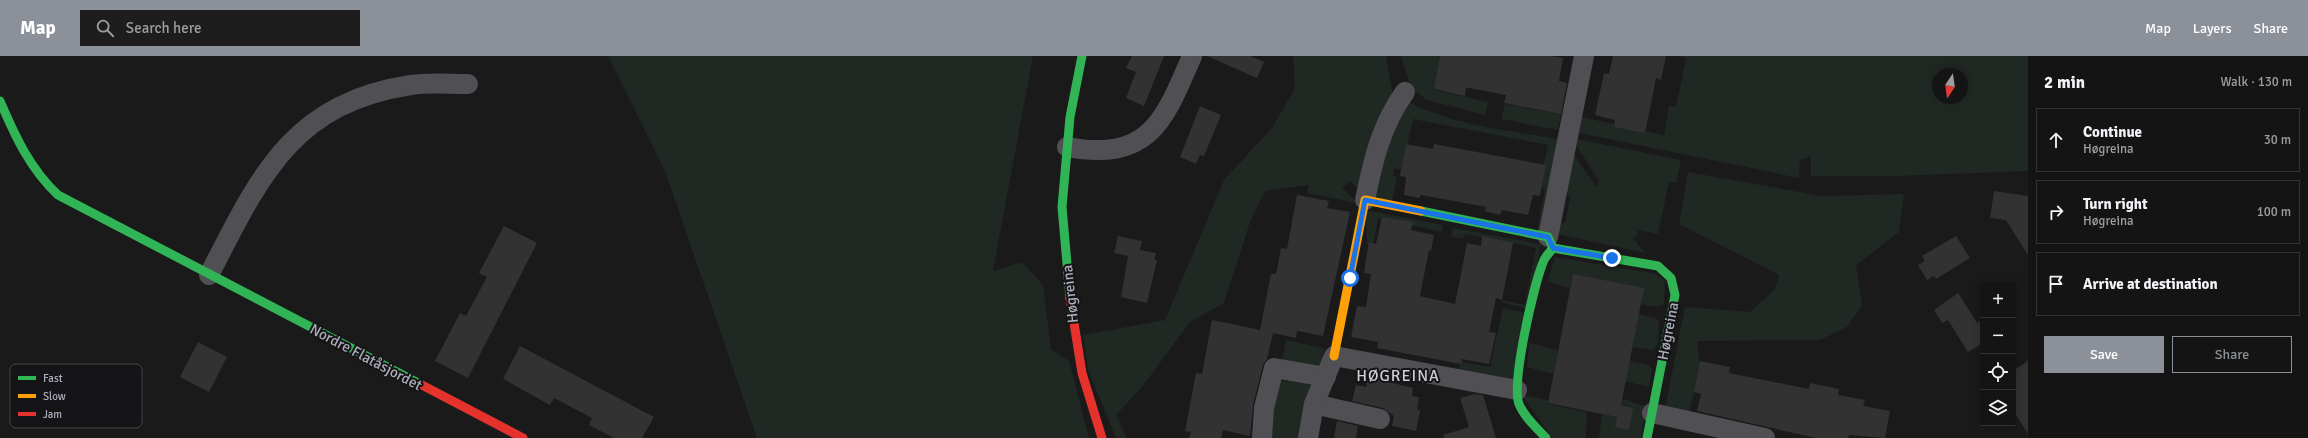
<!DOCTYPE html>
<html lang="en">
<head>
<meta charset="utf-8">
<style>
	body { margin:0; font-family:Signika,sans-serif; background:#1d1d1d; color:#f1f3f6 }
	.controls { position:absolute; right:12px; bottom:12px; display:grid; overflow:hidden; border-radius:0px; box-shadow:0 2px 10px #0003 }
	.controls button { width:36px; height:36px; display:grid; place-items:center; padding:0; border:0; border-bottom:1px solid #333334; background:#141414; color:#f1f3f6; font:20px sans-serif }
	.compass { position:absolute; left:1932px; top:12px; width:36px; height:36px; border-radius:50%; background:#141414; box-shadow:0 2px 10px #0003; rotate:193deg }
	.stop { position:absolute; width:12px; height:12px; margin:-9px; border:3px solid #1a73e8; border-radius:50%; background:#fff }
	.stop.end { background:#1a73e8; border-color:#fff; box-shadow:0 1px 4px #0008 }
	.list { margin:0; padding:0; list-style:none }
	h2 { display:flex; justify-content:space-between; align-items:center; height:52px; margin:0; padding:0 16px; font-size:17px }
	h2 small { font-size:13px; font-weight:400; color:#9d9ea0 }
	.list li { display:grid; grid-template-columns:26px 1fr auto; gap:12px; align-items:center; box-sizing:border-box; height:64px; margin:0 8px 8px; padding:0 8px; border:1px solid #333334; border-radius:0px }
	.list b { display:block; font-size:15px; white-space:nowrap }
	.list p { margin:0; font-size:13px; white-space:nowrap; color:#9d9ea0 }
	.list em { font-size:13px; font-style:normal; color:#9d9ea0 }
	.actions { display:flex; gap:8px; padding:12px 16px }
	.actions a { flex:1; padding:9px 0; border:1px solid #8c9099; border-radius:0px; text-align:center; font-size:14px; color:#8c9099 }
	.actions .main { background:#8c9099; color:#fff }
	.icon { flex:none; width:22px; height:22px; fill:none; stroke:currentColor; stroke-width:2; stroke-linecap:round; stroke-linejoin:round }
	.map { position:relative; flex:none; width:2028px; height:382px; overflow:hidden }
	header { display:flex; align-items:center; gap:24px; box-sizing:border-box; height:56px; padding:0 20px; background:#8c9099; color:#fff }
	header strong { font-size:19px }
	nav { display:flex; gap:22px; margin-inline-start:auto; font-size:14px }
	.search { width:280px; height:36px; background:#1d1d1d; display:flex; align-items:center; gap:10px; box-sizing:border-box; padding:0 14px; border-radius:0px; color:#9d9ea0; font-size:15px }
	main { display:flex }
	aside { flex:1; background:#141414 }
	.map>svg:first-child { display:block }
	.green { fill:#202823; fill-rule:evenodd }
	.building { fill:#323232 }
	.lines { fill:none; stroke-linecap:round; stroke-linejoin:round }
	.street { stroke:#505054; stroke-width:20 }
	.fast { stroke:#30b455; stroke-width:9 }
	.slow { stroke:#ff9f0a; stroke-width:9 }
	.jam { stroke:#e5322d; stroke-width:9 }
	.route { stroke:#1a73e8; stroke-width:5 }
	.labels { text-anchor:middle; dominant-baseline:central; stroke-width:4; stroke-linejoin:round; paint-order:stroke }
	.street-label { font-size:15px; fill:#acaebb; stroke:#151417 }
	.neighbourhood-label { font-size:16px; letter-spacing:1px; fill:#cdced7; stroke:#151417 }
	.key { fill:#151417; stroke:#424248; stroke-width:1 }
	.key-label { font-size:11px; fill:#acaebb }
</style>
</head>
<body>
<header>
<strong>Map</strong>
<div class="search"><svg class="icon" aria-label="search" viewBox="0 0 24 24"><circle cx="10" cy="10" r="6"/><path d="M15 15l6 6"/></svg>Search here</div>
<nav><a>Map</a><a>Layers</a><a>Share</a></nav>
</header>
<main>
<div class="map">
<svg width="2028" height="382" viewBox="0 0 2028 382">
	<rect width="100%" height="100%" fill="#1a1a1a"/>
	<!-- green -->
	<g class="green">
		<path d="M608 0H1033L993 215 1022 206 1043 229 1051 293 1069 305 1089 382H757L665 115Z"/>
		<path d="M1293 0H1386L1393 39 1361 136 1350 125 1342 131 1357 147 1307 137 1309 129 1265 135 1251 163 1224 247 1190 266 1142 331 1116 359 1127 382H1116L1088 314 1083 279 1165 264 1224 124 1272 72 1295 32Z"/>
		<path d="M1401 0H1440L1434 34 1488 46 1485 59 1427 44 1411 32Z"/>
		<path d="M1679 0H2028V115L1896 120H1811V100L1800 104 1799 122 1575 76 1577 60 1664 79 1669 50 1676 51 1686 2ZM1938 18H1962V42H1938Z"/>
		<path d="M1407 45C1453 70 1510 74 1561 84L1543 177 1537 175 1545 132 1539 130 1548 89 1413 63 1402 114 1394 112 1393 120 1397 121 1392 145 1371 141 1377 104Z"/>
		<path d="M1505 48 1561 58 1558 74 1501 63Z"/>
		<path d="M1572 82 1681 104 1676 127 1669 126 1658 178 1638 174 1636 182 1632 181 1645 197 1557 178 1555 165 1565 167 1570 142 1562 127 1569 91 1597 132 1599 125Z"/>
		<path d="M1688 116 1821 140 1904 138 1899 176 1856 209 1862 249 1847 271 1820 284 1697 285 1700 308 1689 358 1665 353 1685 251 1750 256 1775 233 1779 219 1679 168Z"/>
		<path d="M1366 154 1443 169 1442 176 1378 162 1373 189 1367 188Z"/>
		<path d="M1453 172 1541 188 1528 253 1501 246 1502 244 1525 249 1536 192 1465 178 1463 183 1451 180Z"/>
		<path d="M1555 201 1656 218 1665 225 1664 248C1646 258 1592 227 1573 219L1570 232 1548 226Z"/>
		<path d="M1503 252 1527 257 1512 329 1458 317 1461 306 1490 311Z"/>
		<path d="M1638 258 1655 262 1659 266 1657 290 1652 294 1632 291Z"/>
		<path d="M1286 284 1324 292 1320 314 1282 306Z"/>
		<path d="M1529 287 1558 294 1553 318 1527 311Z"/>
		<path d="M1629 305 1650 309 1652 313 1649 331 1625 325Z"/>
		<path d="M1290 320 1313 325 1301 382H1267L1281 324 1288 326Z"/>
		<path d="M1522 339 1548 344V348L1587 356 1586 382H1552Z"/>
		<path d="M1622 343 1645 350 1641 382H1599L1602 358 1617 361 1615 367 1626 369 1630 350 1621 348Z"/>
	</g>
	<!-- building -->
	<g class="building">
		<path d="M1132 0H1164L1144 50 1126 42 1136 16 1126 12Z"/>
		<path d="M1207 0H1250L1264 6 1257 22Z"/>
		<path d="M1440 0H1551L1563 2 1559 25 1567 27 1561 58 1504 47 1506 39 1470 32H1466L1465 40 1434 33Z"/>
		<path d="M1613 0H1666L1661 24 1656 22 1645 77 1614 71 1615 64 1595 59 1604 17 1609 18Z"/>
		<path d="M1200 50 1221 59 1204 100 1200 99 1196 108 1180 101Z"/>
		<path d="M1406 88 1433 93 1434 88 1546 109 1540 140 1533 139 1528 159 1502 154 1500 159 1485 155 1486 151 1421 139 1419 142 1404 139 1406 121 1400 120Z"/>
		<path d="M1994 135 2028 140V199L2006 164 1990 162Z"/>
		<path d="M1297 139 1329 145 1327 152 1350 156 1323 280 1297 275 1296 282 1273 277 1267 303 1263 309 1253 349 1250 380 1223 374 1221 382H1189L1191 376 1185 375 1196 317 1202 318 1212 264 1260 274 1271 218H1276L1281 192 1287 193Z"/>
		<path d="M1382 161 1413 166 1411 174 1434 179 1431 195 1429 194 1420 240 1455 248 1467 187 1481 190 1482 180 1513 187 1502 244 1496 242 1489 276 1496 277 1489 308 1462 303 1461 308 1377 292 1378 286 1351 281 1357 250 1366 251 1371 218 1364 217 1366 203 1369 186 1376 188Z"/>
		<path d="M504 170 537 187 468 322 435 305 460 257 466 260 487 221 479 217Z"/>
		<path d="M1118 180 1142 185 1140 194 1156 197 1154 204H1157L1147 247 1121 241 1128 200 1114 197Z"/>
		<path d="M1956 180 1970 202 1936 223 1934 220 1927 224 1918 209 1925 205 1922 200Z"/>
		<path d="M1573 218 1644 232 1621 349 1633 352 1629 374 1615 371 1617 361 1548 347Z"/>
		<path d="M1958 237 1977 267 1983 263V287L1968 296 1948 264 1942 267 1934 254Z"/>
		<path d="M198 286 227 301 209 336 180 321Z"/>
		<path d="M520 290 654 361 642 382H614L589 369 592 362 554 342 550 349 503 323Z"/>
		<path d="M1700 305 1730 311 1729 317 1809 333 1810 327 1839 333 1838 339 1865 344 1863 350 1890 355 1885 382 1849 379 1848 382H1816L1697 355 1701 338 1694 336Z"/>
		<path d="M2028 305V378L2013 354V315Z"/>
		<path d="M1368 321 1413 332 1412 340 1419 341 1417 353 1420 355 1416 375 1392 370 1394 360 1383 352 1352 345 1356 329 1366 331Z"/>
		<path d="M1475 338 1483 339 1496 382H1444L1443 379 1469 371 1460 342Z"/>
		<path d="M1337 365 1358 370 1356 382H1334Z"/>
	</g>
	<g class="lines">
		<!-- street -->
		<g class="street">
			<path d="M1067 91C1150 106 1164 65 1192 0"/>
			<path d="M1365 144C1373 105 1381 69 1405 36"/>
			<path d="M1548 181 1584 0"/>
			<path d="M209 219C259 122 291 47 411 29 429 26 450 28 468 28"/>
			<path d="M1314 348 1380 363"/>
			<path d="M1652 357 1765 382"/>
			<path d="M1262 382 1264 352 1274 312 1326 321"/>
			<path d="M1308 382 1314 348 1334 300 1517 334"/>
		</g>
		<!-- fast -->
		<g class="fast">
			<path d="M0 45C15 80 30 113 58 139L420 328"/>
			<path d="M1421 155 1548 181 1553 192"/>
			<path d="M1070 242 1062 151 1070 61 1082 0"/>
			<path d="M1546 382C1537 372 1524 361 1519 348 1511 327 1534 227 1544 204 1546 200 1550 196 1553 192L1658 210 1671 222 1675 239 1647 382"/>
		</g>
		<!-- slow -->
		<path class="slow" d="M1334 300 1365 144 1421 155"/>
		<!-- jam -->
		<g class="jam">
			<path d="M1070 242 1082 317 1102 382"/>
			<path d="M420 328 523 382"/>
		</g>
	</g>
	<g class="lines">
		<!-- route -->
		<path class="route" d="M1350 222 1365 144 1548 181 1553 192 1612 202"/>
	</g>
	<g class="labels">
		<!-- street labels -->
		<g class="street-label">
			<text transform="translate(1070 238) rotate(-96)">Høgreina</text>
			<text transform="translate(1668 275) rotate(-79)">Høgreina</text>
			<text transform="translate(366 301) rotate(28)">Nordre Flatåsjordet</text>
		</g>
		<!-- neighbourhood labels -->
		<g class="neighbourhood-label">
			<text x="1398" y="320">HØGREINA</text>
		</g>
	</g>
	<!-- legend -->
	<rect x="10" y="308" width="132" height="64" rx="6" class="key"/>
	<rect x="18" y="320" width="18" height="4" fill="#30b455"/>
	<rect x="18" y="338" width="18" height="4" fill="#ff9f0a"/>
	<rect x="18" y="356" width="18" height="4" fill="#e5322d"/>
	<g class="key-label">
		<text x="43" y="326">Fast</text>
		<text x="43" y="344">Slow</text>
		<text x="43" y="362">Jam</text>
	</g>
</svg>
<div class="controls">
<button>+</button>
<button>−</button>
<button><svg class="icon" aria-label="locate" viewBox="0 0 24 24"><circle cx="12" cy="12" r="6"/><path d="M12 2v4M12 18v4M2 12h4M18 12h4"/></svg></button>
<button><svg class="icon" aria-label="layers" viewBox="0 0 24 24"><path d="M12 4l9 5-9 5-9-5zM3 14l9 5 9-5"/></svg></button>
</div>
<svg class="compass" viewBox="-18 -18 36 36"><path d="M0-13l5 13h-10z" fill="#e53935"/><path d="M0 13l5-13h-10z" fill="#9d9ea0"/></svg>
<div class="stop" style="left:1350px;top:222px"></div>
<div class="stop end" style="left:1612px;top:202px"></div>
</div>
<aside>
<h2>2 min<small>Walk · 130 m</small></h2>
<ul class="list">
<li><svg class="icon" aria-label="ahead" viewBox="0 0 24 24"><path d="M12 20V5M6 11l6-6 6 6"/></svg><div><b>Continue</b><p>Høgreina</p></div><em>30 m</em></li>
<li><svg class="icon" aria-label="right" viewBox="0 0 24 24"><path d="M7 20v-9h11M14 6l5 5-5 5"/></svg><div><b>Turn right</b><p>Høgreina</p></div><em>100 m</em></li>
<li><svg class="icon" aria-label="arrive" viewBox="0 0 24 24"><path d="M6 21V4h12l-3 4 3 4H6"/></svg><div><b>Arrive at destination</b></div></li>
</ul>
<div class="actions"><a class="main">Save</a><a>Share</a></div>
</aside>
</main>
</body>
</html>
